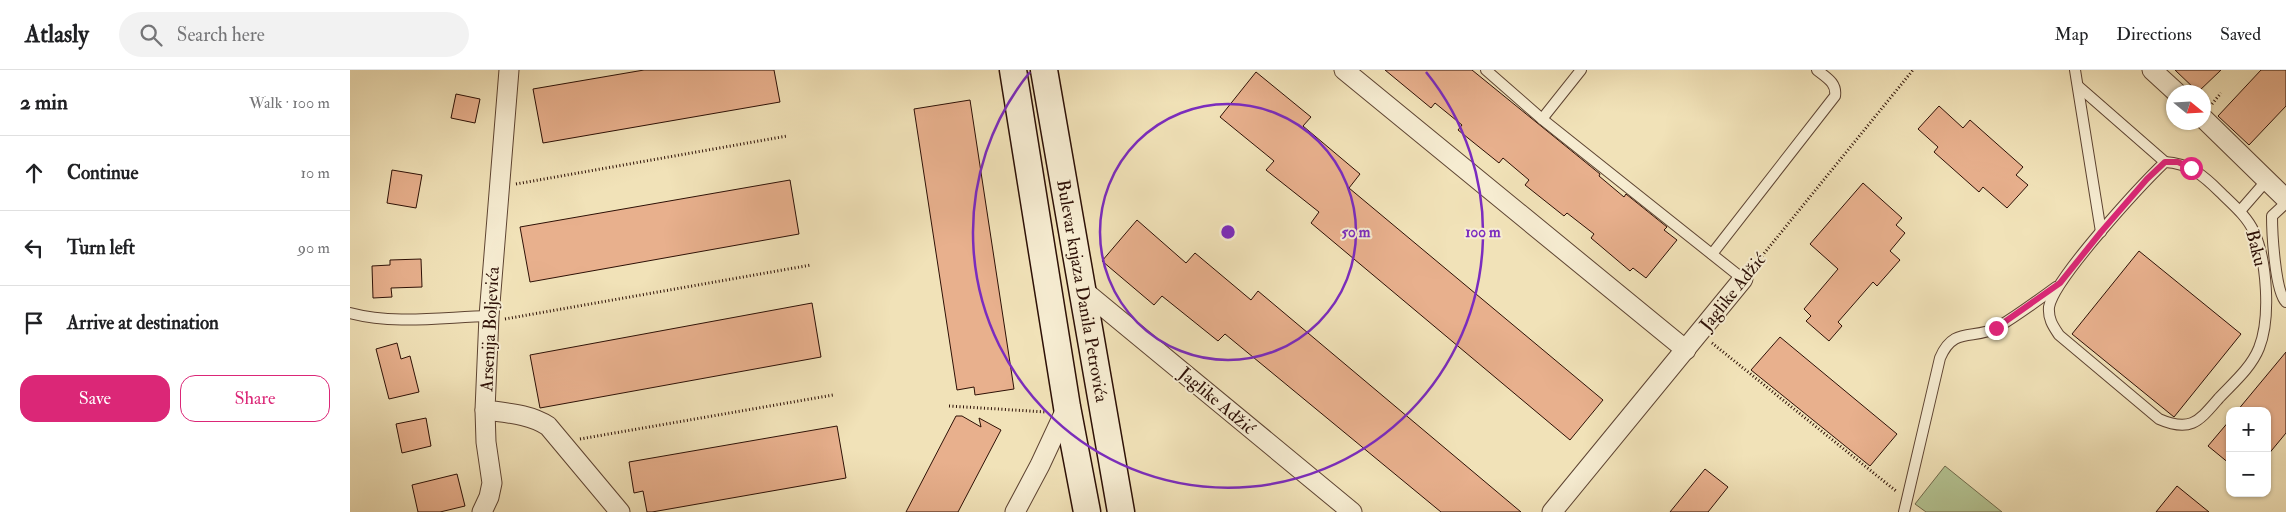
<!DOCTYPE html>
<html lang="en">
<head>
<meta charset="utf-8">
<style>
	body { margin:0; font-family:"IM FELL Double Pica",serif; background:#f2f2f2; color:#202124 }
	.controls { position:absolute; right:15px; bottom:15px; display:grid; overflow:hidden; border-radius:10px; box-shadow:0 1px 4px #0004 }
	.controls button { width:45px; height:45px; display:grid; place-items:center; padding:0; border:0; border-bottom:1px solid #e0e0e0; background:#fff; color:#202124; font:25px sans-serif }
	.compass { position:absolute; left:1816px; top:15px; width:45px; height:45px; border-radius:50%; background:#fff; box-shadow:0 1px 4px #0004; rotate:108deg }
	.stop { position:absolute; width:15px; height:15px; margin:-11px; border:4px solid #db2777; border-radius:50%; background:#fff }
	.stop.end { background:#db2777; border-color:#fff; box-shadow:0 1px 5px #0008 }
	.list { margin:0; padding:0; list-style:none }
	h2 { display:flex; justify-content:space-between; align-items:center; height:65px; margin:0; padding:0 20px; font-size:21px }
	h2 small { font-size:16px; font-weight:400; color:#757577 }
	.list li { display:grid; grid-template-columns:32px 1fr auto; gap:15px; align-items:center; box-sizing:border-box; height:75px; padding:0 20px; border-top:1px solid #e0e0e0 }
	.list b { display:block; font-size:19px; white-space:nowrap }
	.list em { font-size:16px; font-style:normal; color:#757577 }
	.actions { display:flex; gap:10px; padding:15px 20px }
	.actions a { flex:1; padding:11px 0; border:1px solid #db2777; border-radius:15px; text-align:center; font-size:18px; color:#db2777 }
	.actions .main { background:#db2777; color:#fff }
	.icon { flex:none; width:28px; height:28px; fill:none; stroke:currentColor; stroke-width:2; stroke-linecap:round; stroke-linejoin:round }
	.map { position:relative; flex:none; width:1936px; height:442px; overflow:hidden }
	header { display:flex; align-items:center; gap:30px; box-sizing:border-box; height:70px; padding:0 25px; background:#fff; border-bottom:1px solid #e0e0e0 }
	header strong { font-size:24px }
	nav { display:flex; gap:28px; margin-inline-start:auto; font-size:18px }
	.search { width:350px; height:45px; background:#f2f2f2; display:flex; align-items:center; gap:12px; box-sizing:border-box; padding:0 18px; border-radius:28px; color:#757577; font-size:19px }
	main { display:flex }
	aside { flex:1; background:#fff }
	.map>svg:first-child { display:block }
	.garden { fill:#b4c493; stroke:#706a4c }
	.building { fill:#e8b08d; stroke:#2d1006 }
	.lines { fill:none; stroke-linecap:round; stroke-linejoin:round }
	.service-casing { stroke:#5e4432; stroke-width:12 }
	.minor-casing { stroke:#5e4432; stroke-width:21 }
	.secondary-casing { stroke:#2d1006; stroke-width:29 }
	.path { stroke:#2d1006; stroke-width:3; stroke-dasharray:1 2.5; stroke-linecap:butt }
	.service { stroke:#f6ecd1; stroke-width:10 }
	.minor { stroke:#f6ecd1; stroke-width:19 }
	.secondary { stroke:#f6ecd1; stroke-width:26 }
	.route { stroke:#db2777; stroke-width:6 }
	.ring { fill:none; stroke:#7b2cbf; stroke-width:2.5 }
	.labels { text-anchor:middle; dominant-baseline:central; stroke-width:4; stroke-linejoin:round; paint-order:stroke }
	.street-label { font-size:18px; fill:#2d1006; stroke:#f6ecd1 }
	.centre { fill:#7b2cbf; stroke:#f6ecd1; stroke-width:2.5 }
	.ring-label { font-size:15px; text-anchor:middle; font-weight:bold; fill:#7b2cbf; stroke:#f6ecd1; stroke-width:4; stroke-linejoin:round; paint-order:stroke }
</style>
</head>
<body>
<header>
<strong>Atlasly</strong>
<div class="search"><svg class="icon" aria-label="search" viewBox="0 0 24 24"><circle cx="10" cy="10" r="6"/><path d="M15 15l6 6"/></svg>Search here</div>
<nav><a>Map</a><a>Directions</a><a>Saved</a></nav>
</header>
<main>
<aside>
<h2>2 min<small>Walk · 100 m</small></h2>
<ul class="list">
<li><svg class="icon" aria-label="ahead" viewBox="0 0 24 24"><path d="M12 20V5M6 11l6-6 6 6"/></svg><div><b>Continue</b></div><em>10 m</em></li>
<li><svg class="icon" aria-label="left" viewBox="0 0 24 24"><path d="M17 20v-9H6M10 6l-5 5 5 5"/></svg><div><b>Turn left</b></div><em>90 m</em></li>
<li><svg class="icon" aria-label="arrive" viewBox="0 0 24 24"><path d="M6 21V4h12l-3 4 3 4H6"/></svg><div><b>Arrive at destination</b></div></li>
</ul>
<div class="actions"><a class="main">Save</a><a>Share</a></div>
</aside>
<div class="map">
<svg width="1936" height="442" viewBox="0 0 1936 442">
	<rect width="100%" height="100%" fill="#f1e2b8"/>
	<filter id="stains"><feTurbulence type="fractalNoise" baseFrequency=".004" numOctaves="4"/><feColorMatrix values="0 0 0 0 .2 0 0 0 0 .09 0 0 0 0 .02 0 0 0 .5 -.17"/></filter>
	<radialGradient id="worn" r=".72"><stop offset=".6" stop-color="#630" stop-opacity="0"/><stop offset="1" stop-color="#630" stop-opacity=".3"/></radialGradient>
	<!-- garden -->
	<path class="garden" d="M1595 396 1652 442H1576L1565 434Z"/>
	<!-- building -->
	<g class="building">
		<path d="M294 0H424L430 32 193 73 183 19Z"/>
		<path d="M1035 0H1122L1250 104 1249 106 1274 127 1276 124 1317 157 1314 160 1327 170 1296 208 1283 198 1280 201 1241 168 1244 164 1217 143 1214 146 1175 115 1179 110 1153 88 1149 93 1108 60 1112 55 1085 33 1081 38Z"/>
		<path d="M1825 0H1871L1848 22Z"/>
		<path d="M1911 0H1936V36L1899 75 1868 46Z"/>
		<path d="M906 2 961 47 953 56 1010 104 999 118 1253 330 1220 370 961 153 969 142 916 100 924 91 870 47Z"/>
		<path d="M106 24 130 29 125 53 101 48Z"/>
		<path d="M620 30 664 319 625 325 624 317 607 320 564 39Z"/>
		<path d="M1589 36 1613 58 1620 50 1673 97 1666 105 1678 115 1657 138 1633 117 1629 122 1584 82 1588 77 1568 59Z"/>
		<path d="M42 100 72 105 66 138 37 133Z"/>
		<path d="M440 110 449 164 180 212 170 157Z"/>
		<path d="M1513 113 1552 148 1546 155 1555 163 1540 181 1550 190 1527 216 1523 212 1488 252 1492 256 1479 271 1456 251 1461 246 1454 239 1488 199 1460 174Z"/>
		<path d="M787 150 836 193 845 183 901 230 908 221 1171 442H1091L875 264 868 271 812 226 804 235 752 191Z"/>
		<path d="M1789 181 1891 264 1824 347 1722 264Z"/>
		<path d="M71 189 72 217 41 218 42 227 23 228 22 196 40 195V190Z"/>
		<path d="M462 233 471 287 190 338 180 285Z"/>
		<path d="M1430 267 1547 364 1520 396 1401 300Z"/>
		<path d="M47 273 51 289 60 286 69 322 39 329 26 279Z"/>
		<path d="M1936 282V363L1917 386V341H1887Z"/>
		<path d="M606 346H612L631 357 629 348 651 360 608 442H556Z"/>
		<path d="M76 348 81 376 52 383 46 354Z"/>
		<path d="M1880 350V394L1858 376Z"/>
		<path d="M487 356 496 408 302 442H297L293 421 284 423 279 392Z"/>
		<path d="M1355 399 1378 417 1358 442H1320Z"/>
		<path d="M107 404 115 436 90 442H68L62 415Z"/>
		<path d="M1827 416 1859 442H1806Z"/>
	</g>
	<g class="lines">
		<!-- service casing -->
		<g class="service-casing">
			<g id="service">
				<path d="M1136 0 1192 49 1393 209"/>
				<path d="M1725 0 1751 162"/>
				<path d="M1728 16 1815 92"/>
				<path d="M1192 49 1231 0"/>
				<path d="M1815 92C1839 93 1854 106 1870 122 1882 134 1897 146 1904 162 1917 191 1921 248 1909 278 1901 298 1883 313 1869 328 1849 351 1841 363 1809 349L1709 265C1703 256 1698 249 1699 237 1704 209 1791 115 1815 92Z"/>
				<path d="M1936 133 1922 146C1922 162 1925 222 1936 232"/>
				<path d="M1890 141 1917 110"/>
				<path d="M1362 184 1485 26C1487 13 1477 8 1467 0"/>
				<path d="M0 243C45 255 94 247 139 246"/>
				<path d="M1554 442 1590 288C1604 255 1624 271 1648 257 1668 245 1687 231 1706 217"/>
			</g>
		</g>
		<!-- minor casing -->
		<g class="minor-casing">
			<g id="minor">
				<path d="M159 0 139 246 135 340C157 343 180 344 198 356L270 442"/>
				<path d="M994 0 1336 280"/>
				<path d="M1802 0 1826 22"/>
				<path d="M1854 49 1936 129"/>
				<path d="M733 220 1002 442"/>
				<path d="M132 442 139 427 142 413 136 372 135 340"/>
				<path d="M665 442 690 395 717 337"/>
				<path d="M1202 442 1393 209"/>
			</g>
		</g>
		<!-- secondary casing -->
		<g class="secondary-casing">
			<g id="secondary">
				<path d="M663 0 717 337 737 442"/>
				<path d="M694 0 771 442"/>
			</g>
		</g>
		<!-- path -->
		<g class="path">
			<path d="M1862 34 1871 23"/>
			<path d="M166 114 437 66"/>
			<path d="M1403 197 1563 0"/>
			<path d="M155 249 461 195"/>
			<path d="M1362 273 1546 421"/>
			<path d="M599 336 696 342"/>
			<path d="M230 369 483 325"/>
		</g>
		<!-- service -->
		<use href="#service" class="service"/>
		<!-- minor -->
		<use href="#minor" class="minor"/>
		<!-- secondary -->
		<use href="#secondary" class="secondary"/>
	</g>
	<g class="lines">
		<!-- route -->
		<path class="route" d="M1646 258 1710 213 1751 162 1797 109 1815 92H1828L1841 98"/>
	</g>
	<!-- distance rings -->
	<g class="ring">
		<circle cx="878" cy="162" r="128"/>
		<path d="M1076 2A255 255 0 1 1 680 2"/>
	</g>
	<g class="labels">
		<!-- street labels -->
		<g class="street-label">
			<text transform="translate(1906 178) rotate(75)">Baku</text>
			<text transform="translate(732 221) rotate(80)">Bulevar knjaza Danila Petrovića</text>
			<text transform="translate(1383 222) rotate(-51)">Jaglike Adžić</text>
			<text transform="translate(140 259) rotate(-87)">Arsenija Boljevića</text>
			<text transform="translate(867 331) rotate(40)">Jaglike Adžić</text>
		</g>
	</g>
	<circle cx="878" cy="162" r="8" class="centre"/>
	<g class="ring-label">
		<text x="1006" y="167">50 m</text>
		<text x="1133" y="167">100 m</text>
	</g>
	<rect width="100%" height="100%" filter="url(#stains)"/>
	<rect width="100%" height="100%" fill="url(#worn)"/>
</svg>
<div class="controls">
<button>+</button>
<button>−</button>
</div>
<svg class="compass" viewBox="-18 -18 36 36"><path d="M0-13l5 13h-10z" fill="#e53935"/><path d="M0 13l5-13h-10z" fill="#757577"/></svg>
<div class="stop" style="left:1841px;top:98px"></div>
<div class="stop end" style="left:1646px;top:258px"></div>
</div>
</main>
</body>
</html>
